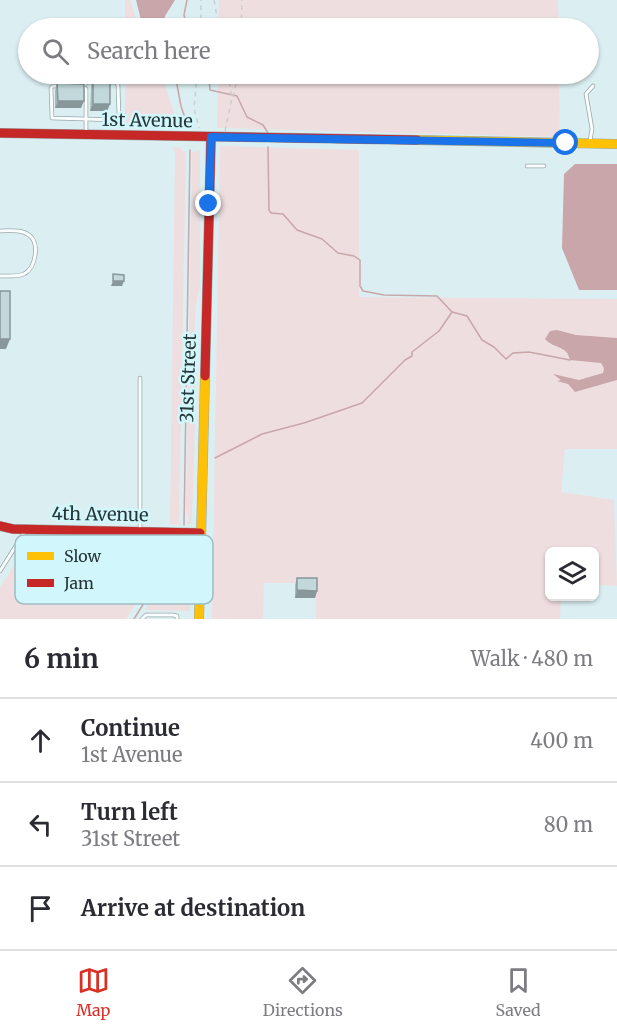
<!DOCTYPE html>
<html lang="en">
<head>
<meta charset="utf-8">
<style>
	body { margin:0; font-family:Merriweather,serif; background:#f7f7f7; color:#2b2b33 }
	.controls { position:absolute; right:18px; bottom:18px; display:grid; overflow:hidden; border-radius:9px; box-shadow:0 2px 4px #0004 }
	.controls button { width:54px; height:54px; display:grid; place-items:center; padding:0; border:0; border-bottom:2px solid #e1e1e2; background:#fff; color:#2b2b33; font:30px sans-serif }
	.stop { position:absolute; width:18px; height:18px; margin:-14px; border:4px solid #1a73e8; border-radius:50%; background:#fff }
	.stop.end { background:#1a73e8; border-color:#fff; box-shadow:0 2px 6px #0008 }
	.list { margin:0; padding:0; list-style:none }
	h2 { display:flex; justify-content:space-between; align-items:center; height:78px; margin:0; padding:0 24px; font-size:26px }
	h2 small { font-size:20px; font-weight:400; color:#7c7c81 }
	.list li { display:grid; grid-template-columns:39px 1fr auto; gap:18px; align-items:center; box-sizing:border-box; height:84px; padding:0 24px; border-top:2px solid #e1e1e2 }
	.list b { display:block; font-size:22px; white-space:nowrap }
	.list p { margin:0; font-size:20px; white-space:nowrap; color:#7c7c81 }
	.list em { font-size:20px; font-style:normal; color:#7c7c81 }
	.icon { flex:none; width:33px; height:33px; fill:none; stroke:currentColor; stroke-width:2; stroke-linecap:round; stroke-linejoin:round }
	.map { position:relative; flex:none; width:617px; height:619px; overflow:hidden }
	.search { position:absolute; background:#fff; box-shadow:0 2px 4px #0004; left:18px; right:18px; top:18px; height:66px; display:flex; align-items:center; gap:15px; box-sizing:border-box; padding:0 21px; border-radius:33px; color:#7c7c81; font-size:22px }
	.sheet { height:330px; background:#fff }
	nav { display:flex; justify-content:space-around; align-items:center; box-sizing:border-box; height:84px; border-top:2px solid #e1e1e2; background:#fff; font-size:16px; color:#7c7c81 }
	nav a { display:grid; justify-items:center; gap:3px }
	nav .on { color:#d93025 }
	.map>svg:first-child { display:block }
	.green { fill:#efdee0 }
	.water { fill:#c8a6a9 }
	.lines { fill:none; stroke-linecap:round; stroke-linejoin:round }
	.stream { stroke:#c8a6a9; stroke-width:1.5 }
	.lane-casing { stroke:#98a8aa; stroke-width:4.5 }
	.slow-casing { stroke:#98a8aa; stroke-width:10 }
	.jam-casing { stroke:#98a8aa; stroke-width:10 }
	.path { stroke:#c8cfd0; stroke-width:1.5; stroke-dasharray:4.5 4.5; stroke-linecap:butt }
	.lane { stroke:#fafdfd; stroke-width:3 }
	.slow { stroke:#ffc107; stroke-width:9 }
	.jam { stroke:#c62828; stroke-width:9 }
	.wall { fill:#a7babc }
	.shaded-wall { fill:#889799 }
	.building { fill:#c2d8db; stroke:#889799; stroke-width:1.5 }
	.route { stroke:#1a73e8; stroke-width:8 }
	.labels { text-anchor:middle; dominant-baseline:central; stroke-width:5; stroke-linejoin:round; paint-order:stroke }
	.street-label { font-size:18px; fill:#263537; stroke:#d1f7fc }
	.key { fill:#d1f7fc; stroke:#9ebdc1; stroke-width:1.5 }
	.key-label { font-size:16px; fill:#263537 }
</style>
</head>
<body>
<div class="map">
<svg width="617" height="619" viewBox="0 0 617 619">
	<rect width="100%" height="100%" fill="#dbeff2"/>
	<!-- green -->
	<g class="green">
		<path d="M125 0H130L139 28H125Z"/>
		<path d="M219 0H558L559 28H218Z"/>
		<path d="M125 74H161L178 125 125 124Z"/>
		<path d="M218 74H559L560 137 217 128Z"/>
		<path d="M220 146 359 150V297L617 299V449H565L561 492 614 500 617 586 595 585 594 552H550V596L561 597 560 619H316V583H264L263 619H212Z"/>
		<path d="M173 147 181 148 182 151H186L179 520 181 525 170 524 175 153Z"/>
		<path d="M200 151V285C194 308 193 333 197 356L192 519 191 523 186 525 189 520 186 510 192 152Z"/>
		<path d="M33 537 141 539 148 554 172 547 126 619H0V587Z"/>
		<path d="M186 541 192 544V548L190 611 145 610Z"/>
	</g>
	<!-- water -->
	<g class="water">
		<path d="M136 0H175L165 16 164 28H143Z"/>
		<path d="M575 164H617V290H579L562 248 564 174Z"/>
		<path d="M557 330 576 335 617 338V380L575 392 568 384 557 381 561 380 553 374 579 380 603 373 604 368 601 363 570 360C567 345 554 349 545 339L550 331Z"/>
	</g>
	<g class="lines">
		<!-- stream -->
		<g class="stream">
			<path d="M187 28 184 15 187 0"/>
			<path d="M175 74 181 106 187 124"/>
			<path d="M209 78 210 90 237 96 247 117 263 125 268 133"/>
			<path d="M452 312 467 316 482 340 494 347 506 359 513 353 529 352 570 360"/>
			<path d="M215 458 262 434 304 423 362 403 405 360 412 356V352L439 331 452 312 437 296 384 295 363 291 360 286V260L354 256 338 253 322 239 297 230 283 214 271 213 269 210 268 147"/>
			<path d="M184 525 190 150"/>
			<path d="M134 619 183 541"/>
		</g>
		<!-- lane casing -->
		<g class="lane-casing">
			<g id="lane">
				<path d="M85 84V74"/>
				<path d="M60 86H53L51 88 52 118 118 120 119 118 118 85 116 82H107"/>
				<path d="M81 86 86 89V133"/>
				<path d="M82 86 88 82H95"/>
				<path d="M590 141 592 129 586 94 593 86"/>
				<path d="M527 166H544"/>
				<path d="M0 231C9 231 21 229 29 235 40 243 36 268 24 274 17 277 8 276 0 276"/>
				<path d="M140 378V529"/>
				<path d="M0 571 26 530"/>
				<path d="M142 619 146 615H173L177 616V619"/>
			</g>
		</g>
		<!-- slow casing -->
		<g class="slow-casing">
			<g id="slow">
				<path d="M417 140 617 144"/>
				<path d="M199 619 205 376"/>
			</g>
		</g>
		<!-- jam casing -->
		<g class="jam-casing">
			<g id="jam">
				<path d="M0 133 417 140"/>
				<path d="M205 376 211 137"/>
				<path d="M0 526 13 529 200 533"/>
			</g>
		</g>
		<!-- path -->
		<g class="path">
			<path d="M214 0 219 28"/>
			<path d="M201 28V0"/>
			<path d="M241 28 242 0"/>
			<path d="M197 74 194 108 199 128"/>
			<path d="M233 97 238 74"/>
			<path d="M225 131 232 98 228 74"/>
		</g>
		<!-- lane -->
		<use href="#lane" class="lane"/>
		<!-- slow -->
		<use href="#slow" class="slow"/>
		<!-- jam -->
		<use href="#jam" class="jam"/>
	</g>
	<!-- wall -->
	<g class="wall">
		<path d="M93 79 110 104 107 111H90L91 86Z"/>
		<path d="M57 83 81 108H55V91Z"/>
		<path d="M297 578 317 591 315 598H295V585Z"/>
	</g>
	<!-- shaded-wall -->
	<g class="shaded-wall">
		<path d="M58 101H84L81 108H55Z"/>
		<path d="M93 104H110L107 111H90Z"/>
		<path d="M113 281H124L122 286H111Z"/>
		<path d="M0 339H10L6 349H0Z"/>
		<path d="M297 590 317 591 315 598H295Z"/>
	</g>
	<!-- building -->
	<g class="building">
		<path d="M110 78V104H93V79Z"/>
		<path d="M57 83 84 84V101H58Z"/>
		<path d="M113 274 124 275V281H113Z"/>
		<rect x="0" y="291" width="10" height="48"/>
		<path d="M297 578H317V591L297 590Z"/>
	</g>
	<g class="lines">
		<!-- route -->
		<path class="route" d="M209 204 211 137 566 143"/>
	</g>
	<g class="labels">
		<!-- street labels -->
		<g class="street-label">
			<text transform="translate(147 120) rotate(1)">1st Avenue</text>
			<text transform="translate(188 378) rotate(-88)">31st Street</text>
			<text transform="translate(100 514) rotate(1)">4th Avenue</text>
		</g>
	</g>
	<!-- legend -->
	<rect x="15" y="535" width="198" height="69" rx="9" class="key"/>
	<rect x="27" y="552" width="27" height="8" fill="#ffc107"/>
	<rect x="27" y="579" width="27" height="8" fill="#c62828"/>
	<g class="key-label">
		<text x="64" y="562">Slow</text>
		<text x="64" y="589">Jam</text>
	</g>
</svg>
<div class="controls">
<button><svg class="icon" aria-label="layers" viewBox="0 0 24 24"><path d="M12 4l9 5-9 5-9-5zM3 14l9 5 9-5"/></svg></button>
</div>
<div class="stop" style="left:566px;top:143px"></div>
<div class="stop end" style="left:209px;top:204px"></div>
<div class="search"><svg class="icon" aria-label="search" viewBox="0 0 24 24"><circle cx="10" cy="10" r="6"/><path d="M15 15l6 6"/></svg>Search here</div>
</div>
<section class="sheet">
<h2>6 min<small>Walk · 480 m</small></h2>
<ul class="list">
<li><svg class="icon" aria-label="ahead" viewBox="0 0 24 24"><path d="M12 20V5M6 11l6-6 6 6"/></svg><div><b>Continue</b><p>1st Avenue</p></div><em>400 m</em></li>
<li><svg class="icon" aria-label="left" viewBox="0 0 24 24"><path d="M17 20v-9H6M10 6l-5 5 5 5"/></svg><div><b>Turn left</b><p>31st Street</p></div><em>80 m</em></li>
<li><svg class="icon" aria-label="arrive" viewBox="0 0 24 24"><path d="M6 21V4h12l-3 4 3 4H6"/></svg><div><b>Arrive at destination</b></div></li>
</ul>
</section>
<nav>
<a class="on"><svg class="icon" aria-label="map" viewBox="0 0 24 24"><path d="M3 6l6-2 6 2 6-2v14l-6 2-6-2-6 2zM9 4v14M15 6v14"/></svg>Map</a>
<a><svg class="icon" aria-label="directions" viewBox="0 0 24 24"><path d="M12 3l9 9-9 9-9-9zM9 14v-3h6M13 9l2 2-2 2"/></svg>Directions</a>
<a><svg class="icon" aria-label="saved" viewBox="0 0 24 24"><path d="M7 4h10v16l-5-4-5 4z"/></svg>Saved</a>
</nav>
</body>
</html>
